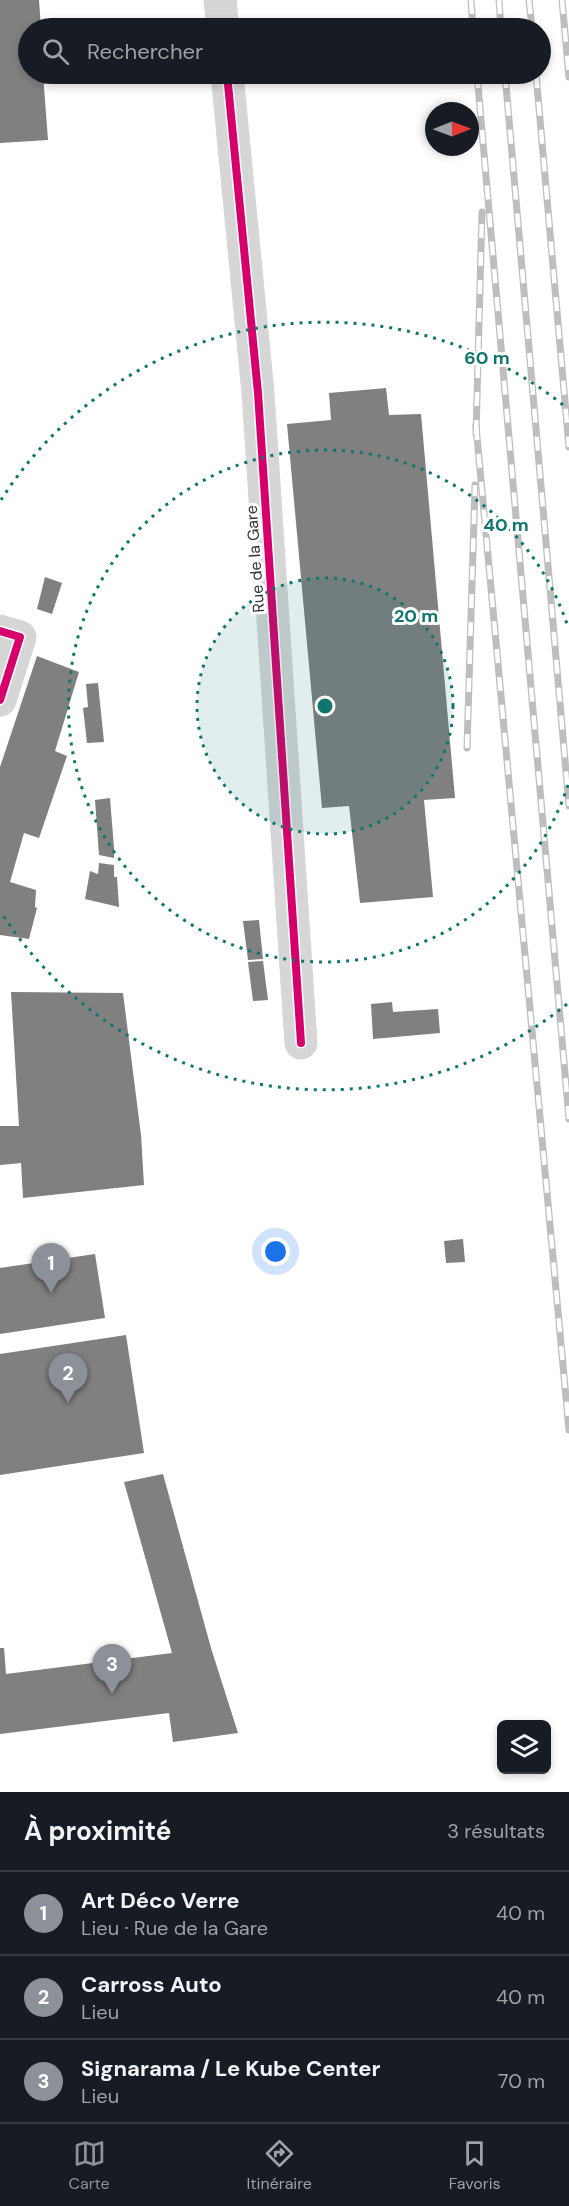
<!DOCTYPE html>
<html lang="fr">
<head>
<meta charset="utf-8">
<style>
	body { margin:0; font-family:"DM Sans",sans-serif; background:#20242c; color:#f1f3f6 }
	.controls { position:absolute; right:18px; bottom:18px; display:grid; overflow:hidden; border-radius:9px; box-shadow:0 3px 9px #0003 }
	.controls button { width:54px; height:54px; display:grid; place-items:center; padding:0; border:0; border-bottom:2px solid #363941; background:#171b24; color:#f1f3f6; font:30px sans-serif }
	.compass { position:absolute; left:425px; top:102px; width:54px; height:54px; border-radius:50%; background:#171b24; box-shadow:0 3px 9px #0003; rotate:89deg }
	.you { position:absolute; left:276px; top:1252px; width:21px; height:21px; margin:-15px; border:4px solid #fff; border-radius:50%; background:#1a73e8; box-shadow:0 0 0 9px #1a73e833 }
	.badge { display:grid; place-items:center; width:39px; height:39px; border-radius:50%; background:#8c9099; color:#fff; font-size:20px; font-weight:700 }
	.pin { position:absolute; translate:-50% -50px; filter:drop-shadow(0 2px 3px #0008) }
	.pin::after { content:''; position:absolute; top:32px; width:21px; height:18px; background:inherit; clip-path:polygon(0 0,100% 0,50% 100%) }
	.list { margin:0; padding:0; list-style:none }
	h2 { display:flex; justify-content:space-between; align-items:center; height:78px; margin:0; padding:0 24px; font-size:26px }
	h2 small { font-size:20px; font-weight:400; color:#9ea1a6 }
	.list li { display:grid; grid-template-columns:39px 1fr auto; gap:18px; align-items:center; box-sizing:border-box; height:84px; padding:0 24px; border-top:2px solid #363941 }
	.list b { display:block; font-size:22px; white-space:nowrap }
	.list p { margin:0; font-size:20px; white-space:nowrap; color:#9ea1a6 }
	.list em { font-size:20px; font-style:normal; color:#9ea1a6 }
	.icon { flex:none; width:33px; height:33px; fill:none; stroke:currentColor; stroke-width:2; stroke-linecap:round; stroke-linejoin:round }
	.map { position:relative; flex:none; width:569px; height:1792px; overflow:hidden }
	.search { position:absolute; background:#171b24; box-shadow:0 3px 9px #0003; left:18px; right:18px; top:18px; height:66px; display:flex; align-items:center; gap:15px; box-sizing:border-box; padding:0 21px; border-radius:33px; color:#9ea1a6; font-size:22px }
	.sheet { height:330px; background:#171b24 }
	nav { display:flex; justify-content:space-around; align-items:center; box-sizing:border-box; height:84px; border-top:2px solid #363941; background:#171b24; font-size:16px; color:#9ea1a6 }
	nav a { display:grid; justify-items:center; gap:3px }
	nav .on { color:#8c9099 }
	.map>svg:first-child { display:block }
	.building { fill:#808080 }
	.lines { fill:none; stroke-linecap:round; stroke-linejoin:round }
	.minor { stroke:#d6d6d6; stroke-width:33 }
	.rail-casing { stroke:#bebebe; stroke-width:7 }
	.rail { stroke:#fff; stroke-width:4.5; stroke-dasharray:14; stroke-linecap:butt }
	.cycleway-casing { stroke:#fff; stroke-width:11 }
	.cycleway { stroke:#d6006c; stroke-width:8 }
	.ring { fill:none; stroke:#0f766e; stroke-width:3; stroke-dasharray:3 6 }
	.labels { text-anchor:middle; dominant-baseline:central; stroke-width:6; stroke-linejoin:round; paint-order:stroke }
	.street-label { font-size:16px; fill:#323232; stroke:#fff }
	.centre { fill:#0f766e; stroke:#fff; stroke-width:3 }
	.ring-label { font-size:18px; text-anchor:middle; font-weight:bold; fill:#0f766e; stroke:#fff; stroke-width:6; stroke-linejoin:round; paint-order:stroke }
</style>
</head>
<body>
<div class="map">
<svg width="569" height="1792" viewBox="0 0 569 1792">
	<rect width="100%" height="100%" fill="#fff"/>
	<!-- building -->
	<g class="building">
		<path d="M0 0H39L41 28H28V74H43L48 140 0 143Z"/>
		<path d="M386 388 389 415 421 414 455 798 424 800 433 897 360 903 349 806 322 808 287 424 331 420 329 393Z"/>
		<path d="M45 577 62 583 52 614 37 609Z"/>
		<path d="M37 656 79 672 55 751 67 756 39 838 24 833 10 882 36 890 35 907 37 908 29 939 0 935V767Z"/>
		<path d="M98 683 104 742 87 743 83 708 88 707 86 684Z"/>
		<path d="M110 798 114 848V858L99 855 95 800Z"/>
		<path d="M99 863 114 865V877H117L119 907 85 899 90 871 98 874Z"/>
		<path d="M259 920 263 959 248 960 243 921Z"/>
		<path d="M263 961 268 1000 253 1001 248 962Z"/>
		<path d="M11 992 123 993 141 1135 144 1185 23 1198 21 1163 0 1165V1126H19Z"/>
		<path d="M392 1002 393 1012 438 1009 440 1033 373 1039 371 1004Z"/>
		<path d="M463 1239 465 1262 446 1263 444 1241Z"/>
		<path d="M95 1254 105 1318 0 1334V1268Z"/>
		<path d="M126 1335 144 1453 0 1475V1354Z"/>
		<path d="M163 1474 211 1648 238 1733 173 1742 169 1713 0 1734V1648H4L6 1674 172 1653 124 1482Z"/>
	</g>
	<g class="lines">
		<!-- minor -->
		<g class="minor">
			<path d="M220 0 223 28"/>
			<path d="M227 74 258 393 301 1043"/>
			<path d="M0 631 20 637 0 700"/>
		</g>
		<!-- rail casing -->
		<g class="rail-casing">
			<g id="rail">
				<path d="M471 0 473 28"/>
				<path d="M499 0 501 28"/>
				<path d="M529 0 532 28"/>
				<path d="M562 0 569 77"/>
				<path d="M477 74 569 1119"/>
				<path d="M505 74 569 806"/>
				<path d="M536 74 569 447"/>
				<path d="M476 426 569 1430"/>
				<path d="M476 434 482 212"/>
				<path d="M467 748 475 485"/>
			</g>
		</g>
		<!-- rail -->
		<use href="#rail" class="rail"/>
		<!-- cycleway casing -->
		<g class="cycleway-casing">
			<g id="cycleway">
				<path d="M227 74 258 393 301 1043"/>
				<path d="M0 631 20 637 0 700"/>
			</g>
		</g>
		<!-- cycleway -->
		<use href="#cycleway" class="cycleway"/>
	</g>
	<!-- distance rings -->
	<circle cx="325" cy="706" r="128" fill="#0f766e" fill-opacity=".12"/>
	<g class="ring">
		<circle cx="325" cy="706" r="128"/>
		<path d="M568 785A256 256 0 1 1 568 627"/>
		<path d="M567 1004A384 384 0 0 1 1 912M1 500A384 384 0 0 1 567 408"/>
	</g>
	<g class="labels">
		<!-- street labels -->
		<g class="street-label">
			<text transform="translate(255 559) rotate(-94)">Rue de la Gare</text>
		</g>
	</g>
	<circle cx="325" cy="706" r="9" class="centre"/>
	<g class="ring-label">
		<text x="487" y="364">60 m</text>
		<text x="506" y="531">40 m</text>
		<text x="416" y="622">20 m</text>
	</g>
</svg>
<div class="controls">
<button><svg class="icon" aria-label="layers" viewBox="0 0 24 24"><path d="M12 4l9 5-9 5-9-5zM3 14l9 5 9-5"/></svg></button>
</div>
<svg class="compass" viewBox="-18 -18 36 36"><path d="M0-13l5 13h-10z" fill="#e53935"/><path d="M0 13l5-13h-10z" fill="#9ea1a6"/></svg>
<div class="you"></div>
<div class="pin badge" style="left:51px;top:1293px">1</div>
<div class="pin badge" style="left:68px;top:1403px">2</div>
<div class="pin badge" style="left:112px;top:1694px">3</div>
<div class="search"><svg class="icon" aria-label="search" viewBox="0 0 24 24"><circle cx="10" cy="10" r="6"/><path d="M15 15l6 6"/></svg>Rechercher</div>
</div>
<section class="sheet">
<h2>À proximité<small>3 résultats</small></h2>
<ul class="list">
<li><span class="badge">1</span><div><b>Art Déco Verre</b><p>Lieu · Rue de la Gare</p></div><em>40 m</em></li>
<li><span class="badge">2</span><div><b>Carross Auto</b><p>Lieu</p></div><em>40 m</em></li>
<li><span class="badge">3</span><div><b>Signarama / Le Kube Center</b><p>Lieu</p></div><em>70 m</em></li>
</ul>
</section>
<nav>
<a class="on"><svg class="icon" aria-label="map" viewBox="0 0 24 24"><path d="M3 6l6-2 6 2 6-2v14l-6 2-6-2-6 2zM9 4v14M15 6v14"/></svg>Carte</a>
<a><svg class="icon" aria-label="directions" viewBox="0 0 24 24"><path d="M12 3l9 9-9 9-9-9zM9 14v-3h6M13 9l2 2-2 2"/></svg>Itinéraire</a>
<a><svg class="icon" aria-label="saved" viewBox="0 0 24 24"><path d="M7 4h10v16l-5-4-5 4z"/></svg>Favoris</a>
</nav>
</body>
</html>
